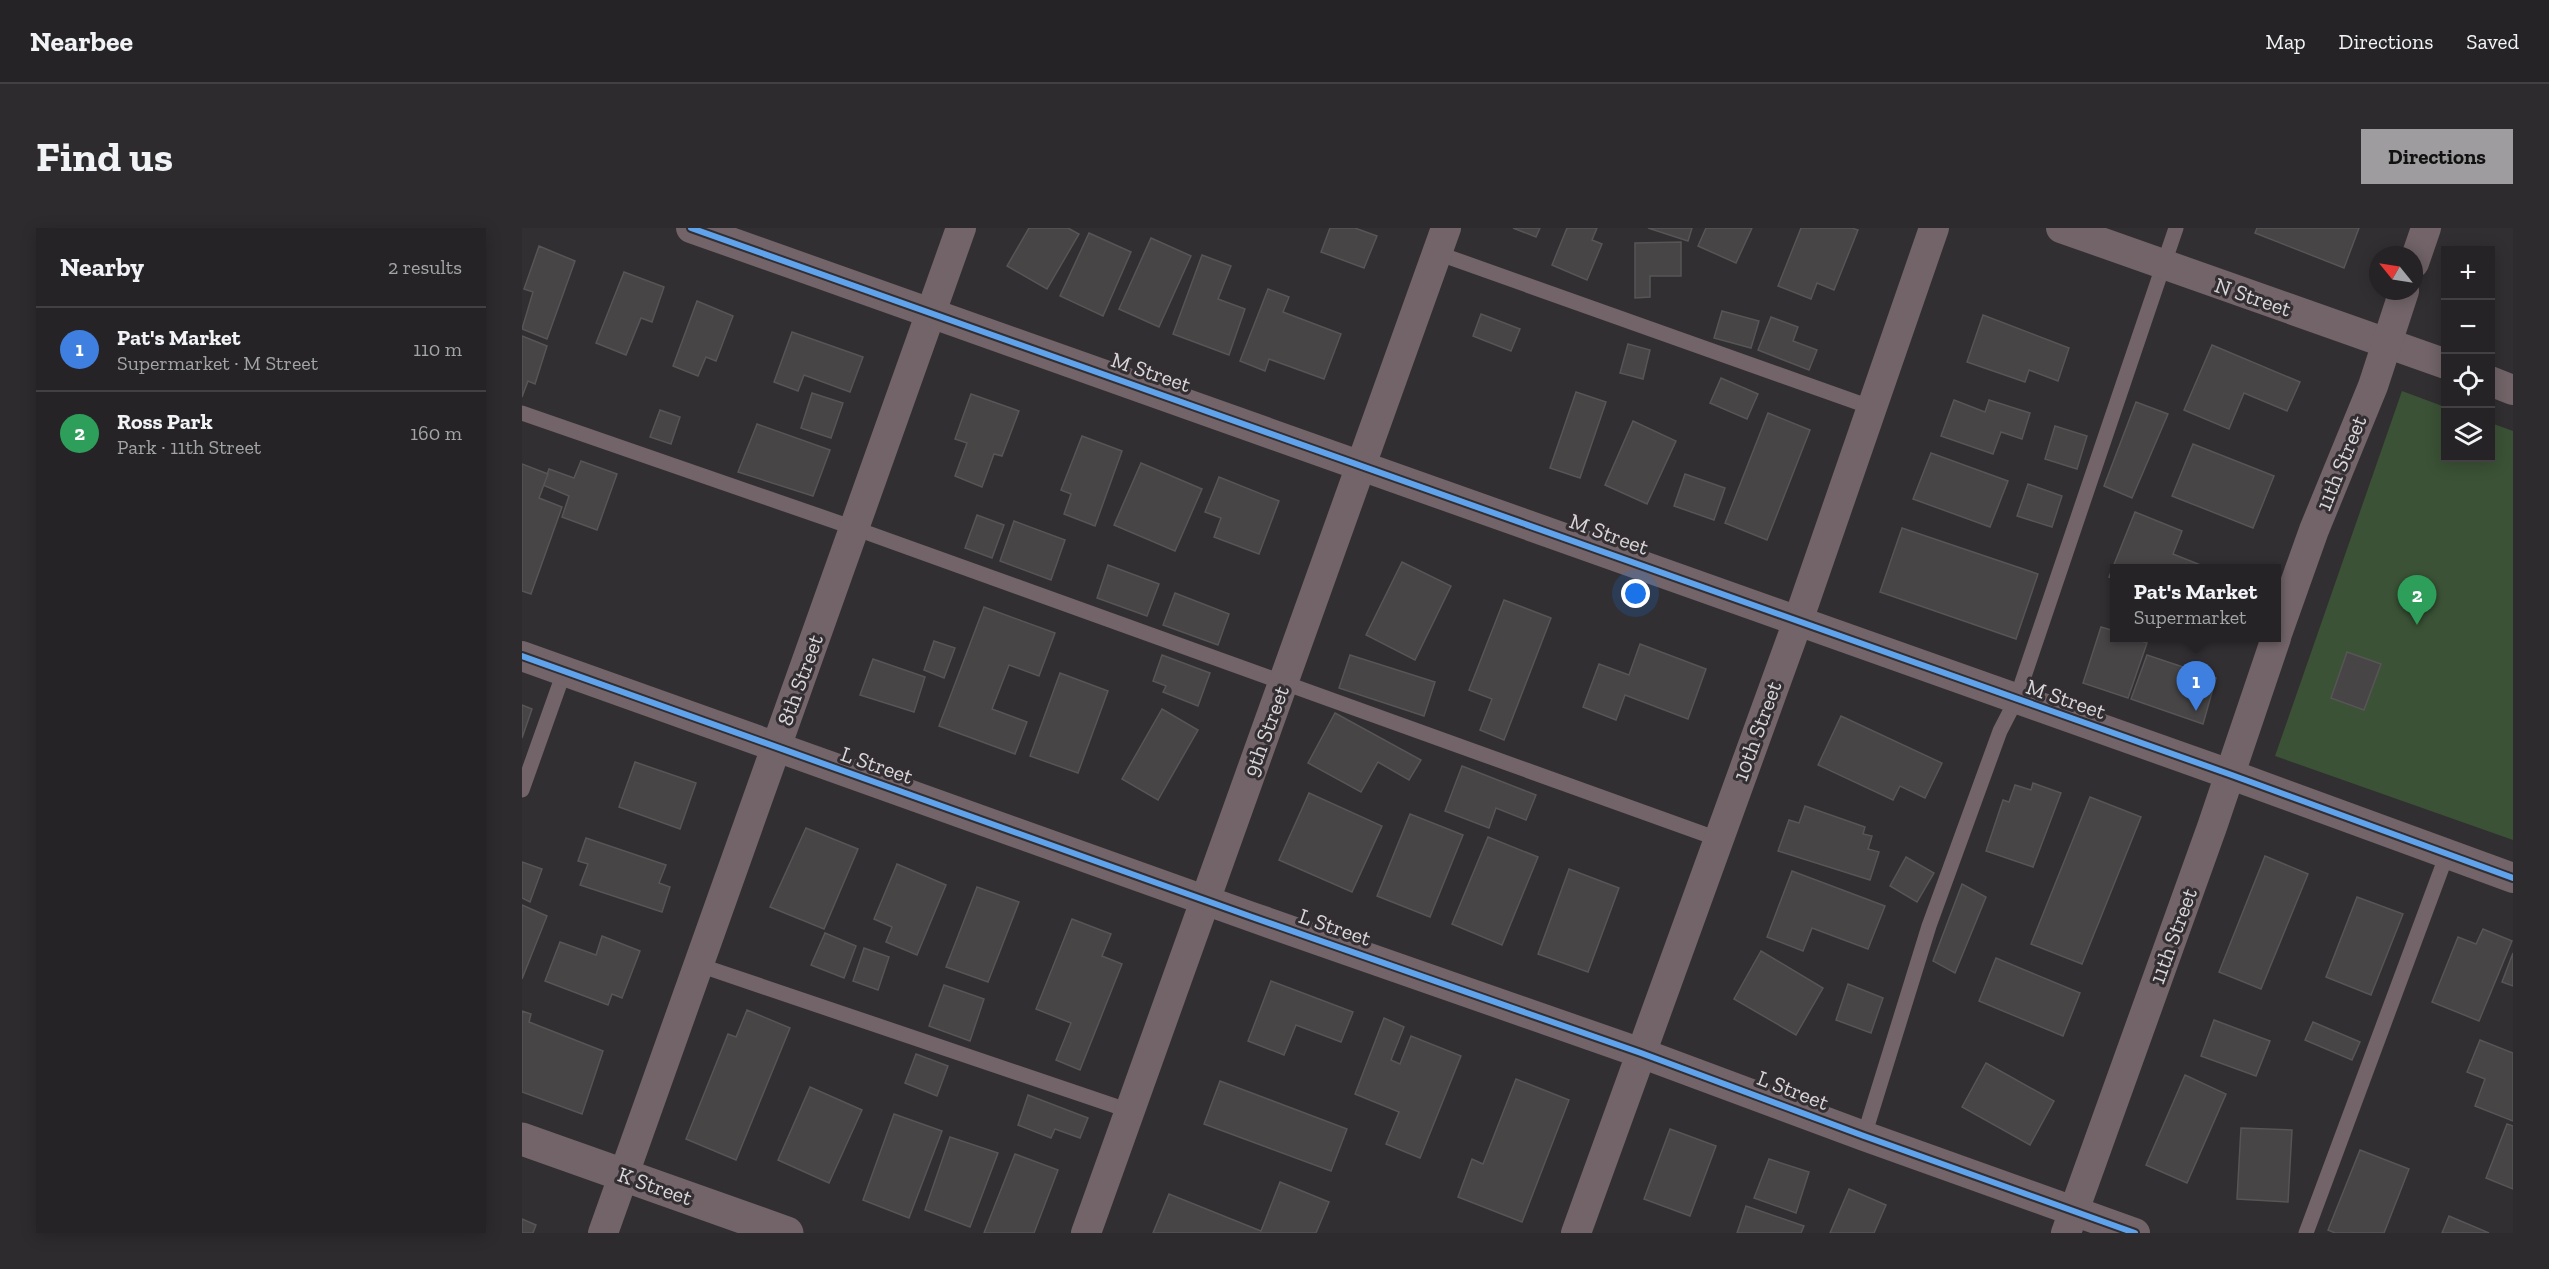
<!DOCTYPE html>
<html lang="en">
<head>
<meta charset="utf-8">
<style>
	body { margin:0; font-family:"Zilla Slab",serif; background:#2d2b2d; color:#f1f3f6 }
	.controls { position:absolute; right:18px; top:18px; display:grid; overflow:hidden; border-radius:0px; box-shadow:0 3px 15px #0003 }
	.controls button { width:54px; height:54px; display:grid; place-items:center; padding:0; border:0; border-bottom:2px solid #424042; background:#252325; color:#f1f3f6; font:30px sans-serif }
	.compass { position:absolute; left:1847px; top:18px; width:54px; height:54px; border-radius:50%; background:#252325; box-shadow:0 3px 15px #0003; rotate:300deg }
	.you { position:absolute; left:1114px; top:366px; width:21px; height:21px; margin:-15px; border:4px solid #fff; border-radius:50%; background:#1a73e8; box-shadow:0 0 0 9px #1a73e833 }
	.badge { display:grid; place-items:center; width:39px; height:39px; border-radius:50%; background:#9e9c9e; color:#fff; font-size:20px; font-weight:700 }
	.pin { position:absolute; translate:-50% -50px; filter:drop-shadow(0 2px 3px #0008) }
	.pin::after { content:''; position:absolute; top:32px; width:21px; height:18px; background:inherit; clip-path:polygon(0 0,100% 0,50% 100%) }
	.popup { position:absolute; left:1588px; top:336px; width:171px; height:78px; box-sizing:border-box; display:grid; place-content:center; border-radius:0px; background:#252325; filter:drop-shadow(0 2px 4px #0005); font-size:20px; white-space:nowrap; color:#a3a4a7 }
	.popup b { font-size:22px; color:#f1f3f6 }
	.popup::after { content:''; position:absolute; left:50%; top:100%; margin-left:-12px; border:12px solid transparent; border-top-color:#252325 }
	.list { margin:0; padding:0; list-style:none }
	h2 { display:flex; justify-content:space-between; align-items:center; height:78px; margin:0; padding:0 24px; font-size:26px }
	h2 small { font-size:20px; font-weight:400; color:#a3a4a7 }
	.list li { display:grid; grid-template-columns:39px 1fr auto; gap:18px; align-items:center; box-sizing:border-box; height:84px; padding:0 24px; border-top:2px solid #424042 }
	.list b { display:block; font-size:22px; white-space:nowrap }
	.list p { margin:0; font-size:20px; white-space:nowrap; color:#a3a4a7 }
	.list em { font-size:20px; font-style:normal; color:#a3a4a7 }
	.icon { flex:none; width:33px; height:33px; fill:none; stroke:currentColor; stroke-width:2; stroke-linecap:round; stroke-linejoin:round }
	.map { position:relative; flex:none; width:1991px; height:1005px; overflow:hidden; border-radius:0px }
	header { display:flex; align-items:center; gap:36px; box-sizing:border-box; height:84px; padding:0 30px; background:#252325; border-bottom:2px solid #424042 }
	header strong { font-size:28px }
	nav { display:flex; gap:33px; margin-inline-start:auto; font-size:21px }
	.intro { display:flex; align-items:center; justify-content:space-between; box-sizing:border-box; height:144px; padding:0 36px }
	h1 { margin:0; font-size:42px }
	.button { padding:15px 27px; border-radius:0px; background:#9e9c9e; color:#111; font-size:21px; font-weight:700 }
	main { display:flex; gap:36px; padding:0 36px }
	aside { flex:1; background:#252325; border-radius:0px; box-shadow:0 3px 15px #0003 }
	.map>svg:first-child { display:block }
	.green { fill:#3b5236 }
	.building { fill:#474546; stroke:#575555; stroke-width:1.5 }
	.lines { fill:none; stroke-linecap:round; stroke-linejoin:round }
	.service { stroke:#726468; stroke-width:15 }
	.minor { stroke:#726468; stroke-width:30 }
	.tertiary { stroke:#726468; stroke-width:33 }
	.cycleway-casing { stroke:#322e32; stroke-width:10 }
	.cycleway { stroke:#60a3ed; stroke-width:6 }
	.labels { text-anchor:middle; dominant-baseline:central; stroke-width:6; stroke-linejoin:round; paint-order:stroke }
	.street-label { font-size:22px; fill:#d9d6d9; stroke:#322e32 }
</style>
</head>
<body>
<header>
<strong>Nearbee</strong>
<nav><a>Map</a><a>Directions</a><a>Saved</a></nav>
</header>
<div class="intro"><h1>Find us</h1><a class="button">Directions</a></div>
<main>
<aside>
<h2>Nearby<small>2 results</small></h2>
<ul class="list">
<li><span class="badge" style="background:#3f7fe0">1</span><div><b>Pat's Market</b><p>Supermarket · M Street</p></div><em>110 m</em></li>
<li><span class="badge" style="background:#2e9e5b">2</span><div><b>Ross Park</b><p>Park · 11th Street</p></div><em>160 m</em></li>
</ul>
</aside>
<div class="map">
<svg width="1991" height="1005" viewBox="0 0 1991 1005">
	<rect width="100%" height="100%" fill="#312f31"/>
	<!-- green -->
	<path class="green" d="M1880 163 1923 179 1924 230H1968L1969 195 1991 203V612L1753 528Z"/>
	<!-- building -->
	<g class="building">
		<path d="M507 0H546L557 6 525 61 485 38Z"/>
		<path d="M808 0H833L855 8 842 40 799 24Z"/>
		<path d="M991 0H1018L1014 9Z"/>
		<path d="M1045 0H1075L1070 12 1080 16 1065 52 1030 37Z"/>
		<path d="M1126 0H1170L1166 13Z"/>
		<path d="M1184 0H1230L1214 35 1176 18Z"/>
		<path d="M1279 0H1330L1336 2 1312 62 1295 55 1289 71 1256 58Z"/>
		<path d="M1735 0H1837L1822 40 1733 5Z"/>
		<path d="M567 5 609 24 581 88 538 68Z"/>
		<path d="M629 10 669 28 637 99 597 81Z"/>
		<path d="M1159 14V48H1128V69L1113 70V15Z"/>
		<path d="M17 18 53 33 25 111 0 101 11 64 2 61Z"/>
		<path d="M680 27 709 38 696 71 723 81 707 127 651 106Z"/>
		<path d="M102 44 142 59 130 94 119 90 104 127 74 115Z"/>
		<path d="M746 61 767 69 761 84 819 106 802 151 747 131 743 143 718 133Z"/>
		<path d="M175 73 211 88 194 133 184 129 176 148 151 138Z"/>
		<path d="M1200 83 1237 93 1229 120 1192 110Z"/>
		<path d="M959 86 998 101 989 123 951 108Z"/>
		<path d="M1461 87 1547 120 1536 153 1507 142 1503 154 1445 134Z"/>
		<path d="M1249 89 1276 99 1271 113 1295 122 1287 142 1236 122Z"/>
		<path d="M270 104 341 129 328 164 282 147 276 163 252 154Z"/>
		<path d="M0 108 25 118 13 156 6 153 0 169Z"/>
		<path d="M1106 116 1128 122 1121 151 1098 145Z"/>
		<path d="M1690 117 1778 154 1765 183 1722 165 1707 201 1662 182Z"/>
		<path d="M1199 150 1236 166 1225 191 1188 175Z"/>
		<path d="M1054 164 1084 174 1058 250 1028 240Z"/>
		<path d="M290 165 321 175 309 210 279 200Z"/>
		<path d="M449 166 497 183 480 228 472 226 460 259 433 248 445 215 433 211Z"/>
		<path d="M1432 172 1463 184 1467 172 1508 185 1500 211 1479 204 1471 226 1419 208Z"/>
		<path d="M1614 174 1646 186 1610 270 1582 258Z"/>
		<path d="M138 182 158 189 149 216 128 209Z"/>
		<path d="M1246 185 1288 202 1245 312 1203 295Z"/>
		<path d="M1111 193 1154 213 1125 276 1083 257Z"/>
		<path d="M235 196 308 222 291 268 216 244Z"/>
		<path d="M1533 198 1565 208 1555 241 1523 231Z"/>
		<path d="M560 208 600 223 573 298 542 286 549 266 539 262Z"/>
		<path d="M1671 216 1752 248 1731 300 1650 268Z"/>
		<path d="M1409 225 1486 253 1468 299 1391 271Z"/>
		<path d="M59 233 95 246 75 302 40 289 47 268 21 257 27 241 52 250Z"/>
		<path d="M619 235 680 261 653 323 592 297Z"/>
		<path d="M0 236 26 246 17 270 40 279 9 366 0 363Z"/>
		<path d="M1163 246 1203 260 1192 292 1152 278Z"/>
		<path d="M697 249 757 273 737 326 692 309 699 290 683 284Z"/>
		<path d="M1506 256 1540 268 1530 299 1495 288Z"/>
		<path d="M1613 284 1660 303 1651 326 1686 340H1593V351L1587 349Z"/>
		<path d="M455 287 482 297 470 330 443 320Z"/>
		<path d="M492 293 543 312 529 352 478 333Z"/>
		<path d="M1380 300 1516 346 1494 411 1358 364Z"/>
		<path d="M880 334 929 358 893 432 844 407Z"/>
		<path d="M586 337 637 356 625 388 575 370Z"/>
		<path d="M653 365 707 386 696 417 641 397Z"/>
		<path d="M982 372 1029 390 982 512 958 502 970 471 947 462Z"/>
		<path d="M462 379 533 405 517 448 487 437 470 481 505 494 493 526 417 498Z"/>
		<path d="M1579 399 1593 403V410H1610L1625 415 1606 470 1561 455Z"/>
		<path d="M412 413 433 420 422 450 402 442Z"/>
		<path d="M1118 416 1184 441 1166 491 1103 467 1094 492 1061 479 1077 436 1107 447Z"/>
		<path d="M1825 424 1859 436 1842 482 1809 470Z"/>
		<path d="M640 427 688 445 676 478 641 464 644 458 631 453Z"/>
		<path d="M828 427 913 454 902 488 817 460Z"/>
		<path d="M1625 427 1694 450 1681 496 1609 471Z"/>
		<path d="M351 431 403 449 392 484 338 467Z"/>
		<path d="M538 445 586 463 556 545 508 528Z"/>
		<path d="M0 477 10 481 0 510Z"/>
		<path d="M640 481 676 502 636 572 600 551Z"/>
		<path d="M813 485 899 532 887 552 856 534 839 564 786 535Z"/>
		<path d="M1319 488 1420 535 1403 570 1378 558 1371 572 1296 537Z"/>
		<path d="M113 534 174 555 158 601 97 579Z"/>
		<path d="M940 538 1014 567 1004 592 974 580 967 600 923 583Z"/>
		<path d="M1511 555 1539 565 1511 639 1464 623 1481 572 1487 574 1493 557 1509 562Z"/>
		<path d="M787 565 860 598 830 664 757 632Z"/>
		<path d="M1568 569 1619 589 1560 736 1509 716Z"/>
		<path d="M1283 578 1343 599 1341 606 1350 608 1346 621 1357 624 1348 652 1256 623 1267 592 1277 595Z"/>
		<path d="M888 586 941 607 908 689 855 668Z"/>
		<path d="M284 600 336 621 302 701 248 679Z"/>
		<path d="M966 609 1016 629 980 717 930 696Z"/>
		<path d="M64 610 144 637 137 655 148 659 140 684 58 657 66 636 56 633Z"/>
		<path d="M1743 628 1786 646 1739 761 1697 744Z"/>
		<path d="M1384 629 1412 645 1395 674 1368 658Z"/>
		<path d="M0 634 20 641 8 674 0 670Z"/>
		<path d="M375 636 424 657 395 727 364 714 370 699 352 691Z"/>
		<path d="M1047 641 1097 660 1066 744 1016 726Z"/>
		<path d="M1270 643 1363 678 1346 721 1290 700 1281 723 1245 709Z"/>
		<path d="M1440 656 1464 669 1433 745 1411 733Z"/>
		<path d="M455 659 497 674 466 754 424 739Z"/>
		<path d="M1835 669 1881 686 1849 767 1804 749Z"/>
		<path d="M0 677 25 688 0 751Z"/>
		<path d="M550 691 589 706 580 728 600 736 558 842 534 832 549 795 514 781Z"/>
		<path d="M1961 701 1990 713 1957 793 1910 774 1936 709 1954 716Z"/>
		<path d="M303 705 334 718 322 750 289 737Z"/>
		<path d="M80 708 118 723 100 770 90 766 86 777 23 753 38 714 74 727Z"/>
		<path d="M342 720 367 729 356 762 331 753Z"/>
		<path d="M1239 723 1301 760 1274 807 1212 771Z"/>
		<path d="M1991 725V758L1980 754Z"/>
		<path d="M1474 730 1558 765 1541 808 1457 773Z"/>
		<path d="M749 753 831 784 819 814 774 797 762 827 726 813Z"/>
		<path d="M1326 756 1361 770 1349 805 1314 792Z"/>
		<path d="M422 757 462 771 448 813 407 798Z"/>
		<path d="M225 782 268 800 214 932 164 911 206 806 214 809Z"/>
		<path d="M0 783 9 786 7 794 81 823 60 886 0 864Z"/>
		<path d="M862 790 882 799 869 832 878 836 889 808 939 828 898 930 864 916 877 884 833 866Z"/>
		<path d="M1692 792 1748 813 1734 848 1679 828Z"/>
		<path d="M1791 794 1838 814 1830 832 1783 812Z"/>
		<path d="M1958 812 1991 825V893L1953 878 1963 851 1945 844Z"/>
		<path d="M394 826 426 838 415 868 383 855Z"/>
		<path d="M1464 835 1532 873 1508 917 1440 879Z"/>
		<path d="M1663 847 1704 866 1665 955 1624 937Z"/>
		<path d="M994 851 1047 872 1000 994 936 969 950 931 961 936Z"/>
		<path d="M698 853 825 901 809 943 682 896Z"/>
		<path d="M288 859 340 882 307 955 256 932Z"/>
		<path d="M506 867 566 890 558 910 533 901 529 910 496 897Z"/>
		<path d="M372 886 420 903 387 990 341 972Z"/>
		<path d="M1985 896 1991 898V961L1964 950Z"/>
		<path d="M1719 900 1770 902 1766 974 1715 971Z"/>
		<path d="M1148 901 1194 918 1168 988 1122 971Z"/>
		<path d="M428 909 476 925 448 999 403 982Z"/>
		<path d="M1838 922 1887 941 1862 1005H1813L1806 1002Z"/>
		<path d="M493 926 536 942 512 1005H462Z"/>
		<path d="M1247 931 1287 944 1274 985 1232 970Z"/>
		<path d="M758 954 807 974 794 1005H631L647 966 739 1003Z"/>
		<path d="M1327 961 1364 977 1352 1005H1308Z"/>
		<path d="M1224 978 1282 998 1279 1005H1215Z"/>
		<path d="M1927 988 1967 1005H1920Z"/>
		<path d="M0 991 14 997 11 1005H0Z"/>
	</g>
	<g class="lines">
		<!-- service -->
		<g class="service">
			<path d="M915 25 1351 180"/>
			<path d="M0 185 332 300 1196 611"/>
			<path d="M0 562 42 444"/>
			<path d="M177 737 608 883"/>
			<path d="M1342 908 1407 698 1478 503 1494 472 1654 0"/>
			<path d="M1784 1005 1925 626"/>
		</g>
		<!-- minor -->
		<g class="minor">
			<path d="M169 0 1707 546 1991 650"/>
			<path d="M1539 0 1924 136"/>
			<path d="M1892 35 1904 0"/>
			<path d="M1968 153 1991 162"/>
			<path d="M1755 406 1792 302 1851 158 1882 63"/>
			<path d="M0 428 730 689 1119 825 1342 908 1613 1005"/>
			<path d="M81 1005 439 0"/>
			<path d="M564 1005 924 0"/>
			<path d="M1054 1005 1276 393 1412 0"/>
			<path d="M1544 1005 1690 599 1754 410"/>
		</g>
		<!-- tertiary -->
		<path class="tertiary" d="M0 911 265 1005"/>
		<!-- cycleway casing -->
		<g class="cycleway-casing">
			<g id="cycleway">
				<path d="M169 0 1707 546 1991 650"/>
				<path d="M0 428 730 689 1119 825 1342 908 1613 1005"/>
			</g>
		</g>
		<!-- cycleway -->
		<use href="#cycleway" class="cycleway"/>
	</g>
	<g class="labels">
		<!-- street labels -->
		<g class="street-label">
			<text transform="translate(1731 69) rotate(19)">N Street</text>
			<text transform="translate(629 144) rotate(19)">M Street</text>
			<text transform="translate(1819 235) rotate(-68)">11th Street</text>
			<text transform="translate(1087 306) rotate(20)">M Street</text>
			<text transform="translate(278 452) rotate(-70)">8th Street</text>
			<text transform="translate(1544 471) rotate(19)">M Street</text>
			<text transform="translate(744 503) rotate(-70)">9th Street</text>
			<text transform="translate(1235 503) rotate(-70)">10th Street</text>
			<text transform="translate(355 537) rotate(19)">L Street</text>
			<text transform="translate(813 699) rotate(19)">L Street</text>
			<text transform="translate(1651 708) rotate(-70)">11th Street</text>
			<text transform="translate(1271 862) rotate(21)">L Street</text>
			<text transform="translate(133 958) rotate(19)">K Street</text>
		</g>
	</g>
</svg>
<div class="controls">
<button>+</button>
<button>−</button>
<button><svg class="icon" aria-label="locate" viewBox="0 0 24 24"><circle cx="12" cy="12" r="6"/><path d="M12 2v4M12 18v4M2 12h4M18 12h4"/></svg></button>
<button><svg class="icon" aria-label="layers" viewBox="0 0 24 24"><path d="M12 4l9 5-9 5-9-5zM3 14l9 5 9-5"/></svg></button>
</div>
<svg class="compass" viewBox="-18 -18 36 36"><path d="M0-13l5 13h-10z" fill="#e53935"/><path d="M0 13l5-13h-10z" fill="#a3a4a7"/></svg>
<div class="you"></div>
<div class="pin badge" style="left:1674px;top:483px;background:#3f7fe0">1</div>
<div class="popup"><b>Pat's Market</b>Supermarket</div>
<div class="pin badge" style="left:1895px;top:397px;background:#2e9e5b">2</div>
</div>
</main>
</body>
</html>
